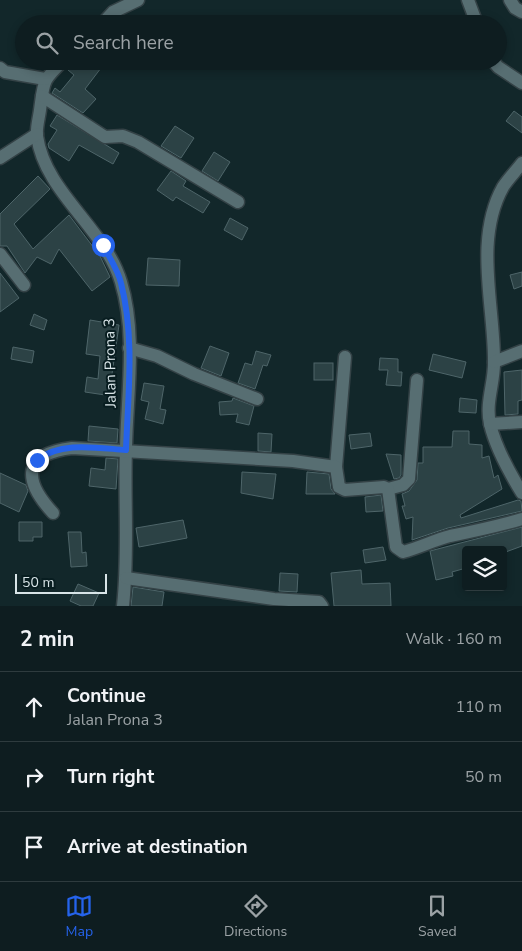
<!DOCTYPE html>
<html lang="en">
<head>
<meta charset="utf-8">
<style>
	body { margin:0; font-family:"Nunito Sans",sans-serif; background:#172629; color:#f1f3f6 }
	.controls { position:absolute; right:15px; bottom:15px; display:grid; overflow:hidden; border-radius:5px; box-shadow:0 2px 8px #0003 }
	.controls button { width:45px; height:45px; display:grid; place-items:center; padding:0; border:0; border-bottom:1px solid #2e3b3e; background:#0e1d20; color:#f1f3f6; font:25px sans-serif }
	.scale { position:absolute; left:15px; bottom:12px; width:92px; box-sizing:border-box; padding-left:5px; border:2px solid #d8e4e7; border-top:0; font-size:14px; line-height:18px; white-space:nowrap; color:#d8e4e7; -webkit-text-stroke:4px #081d20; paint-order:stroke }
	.stop { position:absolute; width:15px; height:15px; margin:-11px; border:4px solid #2563eb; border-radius:50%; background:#fff }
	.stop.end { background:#2563eb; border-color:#fff; box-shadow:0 1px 5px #0008 }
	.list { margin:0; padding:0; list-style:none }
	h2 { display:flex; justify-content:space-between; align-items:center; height:65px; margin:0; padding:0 20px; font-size:21px }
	h2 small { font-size:16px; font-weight:400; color:#9ba2a5 }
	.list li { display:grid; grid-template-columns:32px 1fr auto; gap:15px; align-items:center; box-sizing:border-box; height:70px; padding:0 20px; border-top:1px solid #2e3b3e }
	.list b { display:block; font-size:19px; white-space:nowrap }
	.list p { margin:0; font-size:16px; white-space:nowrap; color:#9ba2a5 }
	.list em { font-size:16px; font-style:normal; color:#9ba2a5 }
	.icon { flex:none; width:28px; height:28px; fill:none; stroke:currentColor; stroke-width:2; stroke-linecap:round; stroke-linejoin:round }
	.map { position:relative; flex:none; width:522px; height:606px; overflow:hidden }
	.search { position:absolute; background:#0e1d20; box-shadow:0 2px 8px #0003; left:15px; right:15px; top:15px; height:55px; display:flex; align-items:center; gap:12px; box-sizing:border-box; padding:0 18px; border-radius:28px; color:#9ba2a5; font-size:19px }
	.sheet { height:275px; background:#0e1d20 }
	nav { display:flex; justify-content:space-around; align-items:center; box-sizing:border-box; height:70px; border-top:1px solid #2e3b3e; background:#0e1d20; font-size:14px; color:#9ba2a5 }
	nav a { display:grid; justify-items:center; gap:2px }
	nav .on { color:#2563eb }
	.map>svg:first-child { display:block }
	.building { fill:#2c4245; stroke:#4e6569 }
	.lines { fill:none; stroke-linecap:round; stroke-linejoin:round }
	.minor-casing { stroke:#344246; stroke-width:15 }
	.minor { stroke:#576e72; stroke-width:12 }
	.route { stroke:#2563eb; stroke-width:6 }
	.labels { text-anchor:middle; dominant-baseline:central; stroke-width:4; stroke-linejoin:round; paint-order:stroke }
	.street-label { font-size:15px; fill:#d8e4e7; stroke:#081d20 }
</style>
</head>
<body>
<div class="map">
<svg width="522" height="606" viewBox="0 0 522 606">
	<rect width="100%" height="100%" fill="#12272a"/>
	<!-- building -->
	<g class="building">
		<path d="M75 61H92L101 68 85 89 96 99 83 113 52 93 55 88 60 92 74 75 68 70Z"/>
		<path d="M514 111 522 117V133L506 121Z"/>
		<path d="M57 115 119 153 113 164 79 145 69 161 49 148 48 144 57 130 50 126Z"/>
		<path d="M175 126 194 138 181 158 161 146Z"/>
		<path d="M214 152 230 162 218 181 202 171Z"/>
		<path d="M171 171 186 181 183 186 210 202 203 213 176 197 173 201 157 190Z"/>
		<path d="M38 176 50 189 14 224 33 249 69 215 100 256 110 277 92 291 59 249 51 264 37 257 25 273 7 246H0V214Z"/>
		<path d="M230 218 248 228 242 240 224 230Z"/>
		<path d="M148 258 180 260 179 286 146 285Z"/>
		<path d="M522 272V286L514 289 510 275Z"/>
		<path d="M0 273 19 298 0 312Z"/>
		<path d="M34 314 47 320 44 330 30 325Z"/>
		<path d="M90 320 119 325 111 381H114L112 396 85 392 87 377 98 379 100 356 86 354Z"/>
		<path d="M210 346 229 353 221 376 201 368Z"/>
		<path d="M13 347 34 351 32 363 11 359Z"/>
		<path d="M256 351 271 355 267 366 263 365 255 389 238 383 245 363 252 365Z"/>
		<path d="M433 354 466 362 462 378 429 370Z"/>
		<path d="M380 358 398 359V372H402L401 386 386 385 388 370H379Z"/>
		<rect x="314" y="363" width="19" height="17"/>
		<path d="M522 370V400L518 401V414L505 415 504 372Z"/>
		<path d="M144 383 164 386 160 409 166 410 163 424 145 419 149 402 141 400Z"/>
		<path d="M233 398 254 406 249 425 236 422 238 414 220 415 219 402 232 401Z"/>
		<path d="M460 398 477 400 476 413 459 412Z"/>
		<path d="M89 426 118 429 117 443 88 441Z"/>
		<path d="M453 431H469V444L482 445V458L489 456 494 478 498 475 502 489 460 515 461 518 518 500 521 501 522 511 448 528 412 540 413 517 406 519 402 506H405L402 494 409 491 417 480 418 463H423V447H452Z"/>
		<path d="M258 433 272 434 271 452 258 451Z"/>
		<path d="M370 433 372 446 351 449 349 435Z"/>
		<path d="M386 454 401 455V475L399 478 394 479Z"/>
		<path d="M106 458 118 459 116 489 89 486 91 468 105 470Z"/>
		<path d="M242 472 276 474 273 499 241 493Z"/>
		<path d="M307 472 329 474 331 489 335 494H306Z"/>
		<path d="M0 473 26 485 28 491 19 512 0 503Z"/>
		<path d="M381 495 383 511 366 512 365 497Z"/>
		<path d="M183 520 187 538 139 547 136 528Z"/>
		<path d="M19 522H42V537H33V541H19Z"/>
		<path d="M522 527V546L503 553V550H466V568L452 572 453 576 436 580 430 551Z"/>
		<path d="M68 532H81L82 553 86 552 87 566 71 567Z"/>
		<path d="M383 547 386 560 365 563 363 550Z"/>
		<path d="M361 570 362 584 390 583 391 606H334L331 573Z"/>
		<path d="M280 573 298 574 297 592 279 591Z"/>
		<path d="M78 584 99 593 93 606H81L70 601Z"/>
		<path d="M133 587 164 592 162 606H131Z"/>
	</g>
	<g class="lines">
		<!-- minor casing -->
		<g class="minor-casing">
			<g id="minor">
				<path d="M468 0 477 24"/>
				<path d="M510 0 515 8 522 12"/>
				<path d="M102 24 113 12 138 0"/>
				<path d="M63 61C42 81 44 81 40 110 39 118 36 128 37 136 45 193 105 228 121 282 137 335 127 393 126 448 124 502 129 551 123 606"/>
				<path d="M493 61 498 67 522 83"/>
				<path d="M0 68 5 72 45 79"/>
				<path d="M42 96 105 137 123 136 138 142 238 202"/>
				<path d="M0 158 37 134"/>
				<path d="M522 163C516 171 508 179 503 187 474 239 494 304 494 360 495 382 485 402 490 424 496 449 509 472 522 493"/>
				<path d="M0 254 24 285"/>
				<path d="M129 348 157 356 194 374 257 399"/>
				<path d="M494 362 522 351"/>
				<path d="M490 424 522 422"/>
				<path d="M336 467 345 357"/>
				<path d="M388 489 403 485 409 479 417 380"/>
				<path d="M53 513C22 479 23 454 72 448L293 461 336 467 339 487 345 490 384 487 388 489 396 547 403 552C419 548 434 540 450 536 475 531 498 526 522 519"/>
				<path d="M126 578 274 599 319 602 322 606"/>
			</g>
		</g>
		<!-- minor -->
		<use href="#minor" class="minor"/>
	</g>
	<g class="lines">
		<!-- route -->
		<path class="route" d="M37 460C61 441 97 448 126 450 128 394 135 338 121 283 118 270 109 257 103 245"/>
	</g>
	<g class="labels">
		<!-- street labels -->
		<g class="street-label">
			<text transform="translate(110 363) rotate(-91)">Jalan Prona 3</text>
		</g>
	</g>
</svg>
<div class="controls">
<button><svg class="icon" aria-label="layers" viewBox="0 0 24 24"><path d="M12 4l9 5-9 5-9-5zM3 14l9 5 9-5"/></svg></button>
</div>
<div class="scale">50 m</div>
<div class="stop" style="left:103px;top:245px"></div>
<div class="stop end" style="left:37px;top:460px"></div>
<div class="search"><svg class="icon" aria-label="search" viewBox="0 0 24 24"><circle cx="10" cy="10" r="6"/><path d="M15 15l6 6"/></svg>Search here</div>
</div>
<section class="sheet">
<h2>2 min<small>Walk · 160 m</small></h2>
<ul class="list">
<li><svg class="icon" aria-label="ahead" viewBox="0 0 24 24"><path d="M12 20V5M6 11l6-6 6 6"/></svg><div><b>Continue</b><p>Jalan Prona 3</p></div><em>110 m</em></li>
<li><svg class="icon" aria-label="right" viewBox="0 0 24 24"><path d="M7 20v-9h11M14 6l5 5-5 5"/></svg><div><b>Turn right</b></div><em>50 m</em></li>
<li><svg class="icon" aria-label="arrive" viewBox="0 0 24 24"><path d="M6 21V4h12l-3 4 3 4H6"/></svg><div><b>Arrive at destination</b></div></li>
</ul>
</section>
<nav>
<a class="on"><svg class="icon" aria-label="map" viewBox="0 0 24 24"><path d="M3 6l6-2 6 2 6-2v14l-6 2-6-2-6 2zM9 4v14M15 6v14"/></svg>Map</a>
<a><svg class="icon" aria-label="directions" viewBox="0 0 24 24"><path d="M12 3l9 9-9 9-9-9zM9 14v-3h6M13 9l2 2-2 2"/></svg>Directions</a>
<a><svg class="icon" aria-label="saved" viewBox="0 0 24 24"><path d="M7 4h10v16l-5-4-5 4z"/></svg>Saved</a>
</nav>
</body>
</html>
